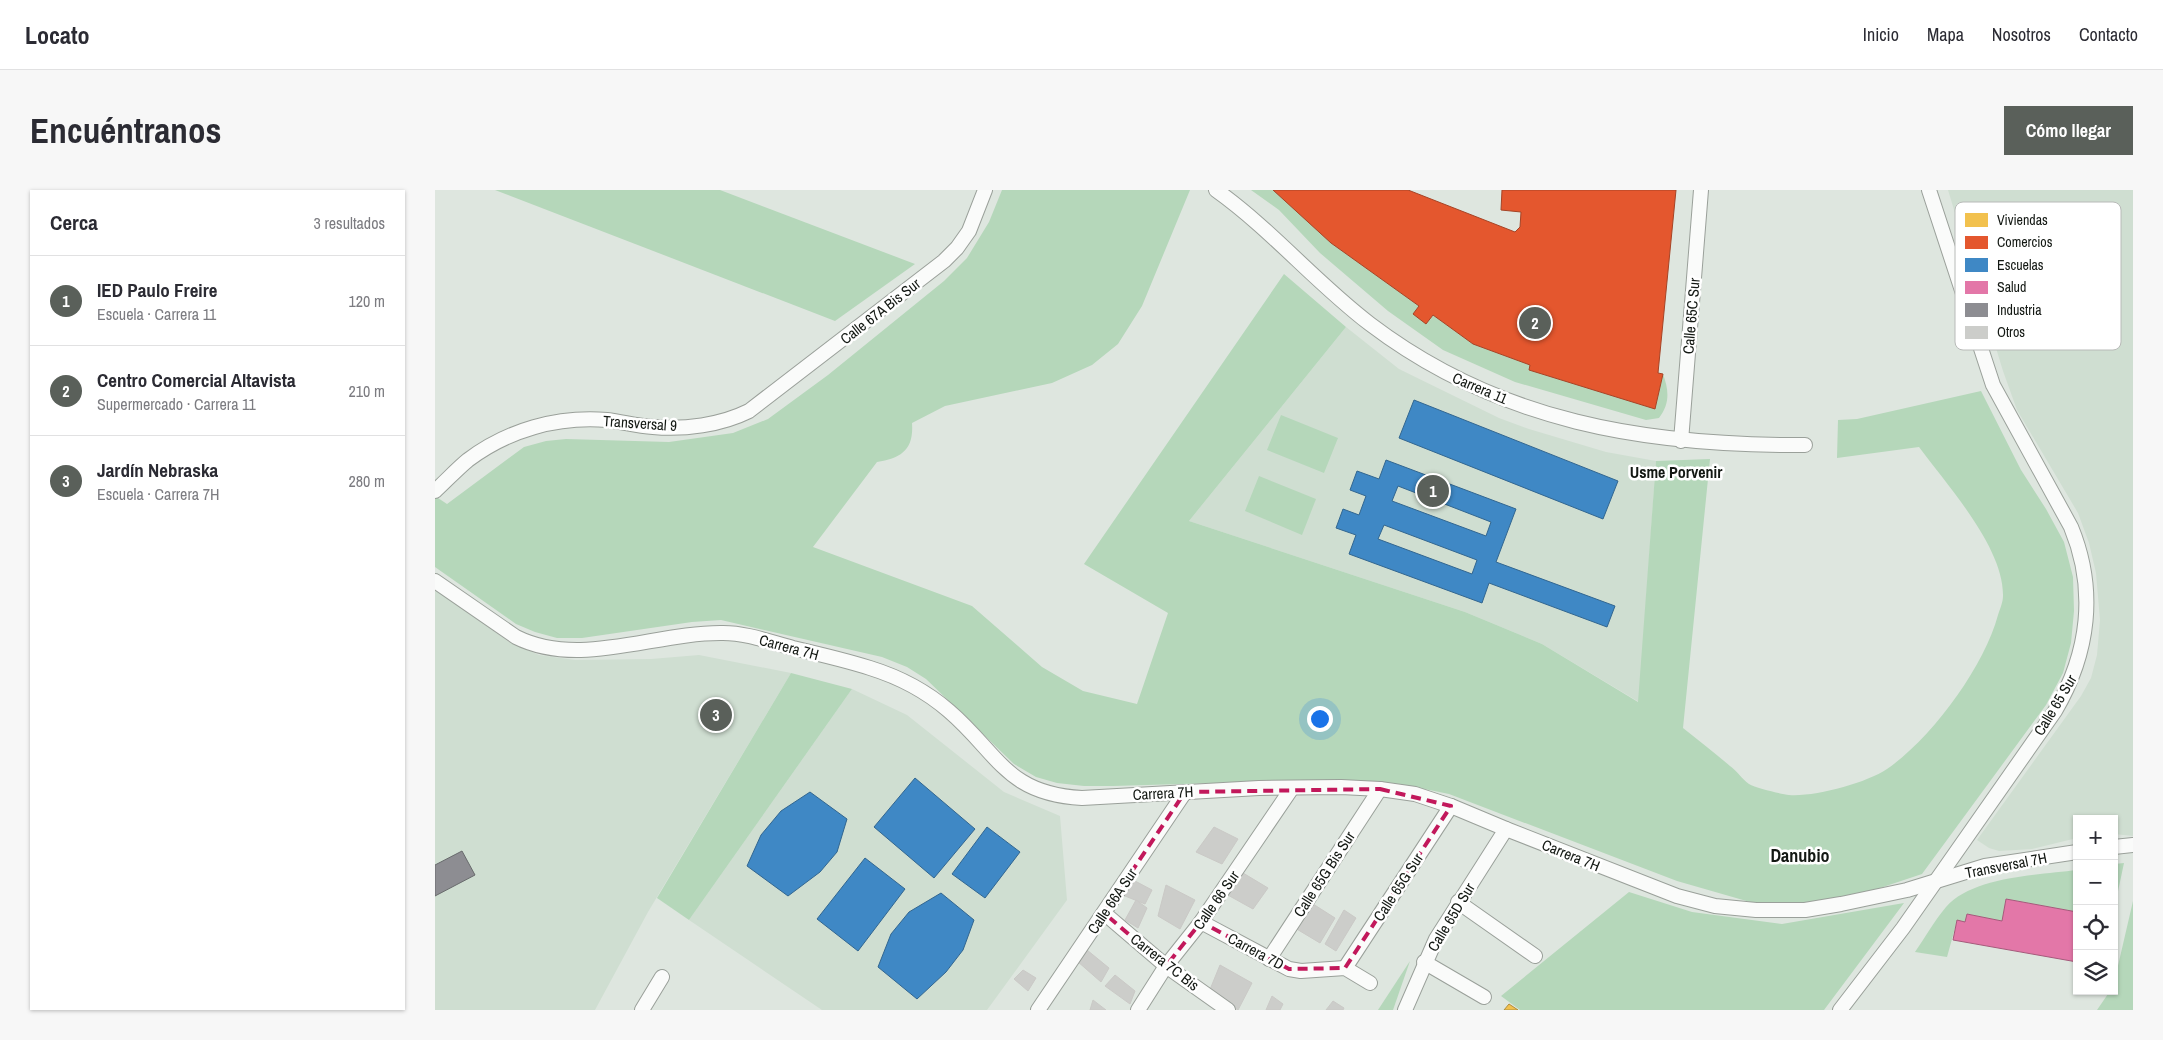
<!DOCTYPE html>
<html lang="es">
<head>
<meta charset="utf-8">
<style>
	body { margin:0; font-family:"Archivo Narrow",sans-serif; background:#f7f7f7; color:#2b2b33 }
	.controls { position:absolute; right:15px; bottom:15px; display:grid; overflow:hidden; border-radius:0px; box-shadow:0 1px 4px #0004 }
	.controls button { width:45px; height:45px; display:grid; place-items:center; padding:0; border:0; border-bottom:1px solid #e1e1e2; background:#fff; color:#2b2b33; font:25px sans-serif }
	.you { position:absolute; left:884px; top:528px; width:18px; height:18px; margin:-12px; border:4px solid #fff; border-radius:50%; background:#1a73e8; box-shadow:0 0 0 8px #1a73e833 }
	.badge { display:grid; place-items:center; width:32px; height:32px; border-radius:50%; background:#5a605a; color:#fff; font-size:16px; font-weight:700 }
	.pin { position:absolute; translate:-50% -50%; border:2px solid #fff; box-shadow:0 1px 5px #0006 }
	.list { margin:0; padding:0; list-style:none }
	h2 { display:flex; justify-content:space-between; align-items:center; height:65px; margin:0; padding:0 20px; font-size:21px }
	h2 small { font-size:16px; font-weight:400; color:#7c7c81 }
	.list li { display:grid; grid-template-columns:32px 1fr auto; gap:15px; align-items:center; box-sizing:border-box; height:90px; padding:0 20px; border-top:1px solid #e1e1e2 }
	.list b { display:block; font-size:19px; white-space:nowrap }
	.list p { margin:0; font-size:16px; white-space:nowrap; color:#7c7c81 }
	.list em { font-size:16px; font-style:normal; color:#7c7c81 }
	.icon { flex:none; width:28px; height:28px; fill:none; stroke:currentColor; stroke-width:2; stroke-linecap:round; stroke-linejoin:round }
	.map { position:relative; flex:none; width:1698px; height:820px; overflow:hidden; border-radius:0px }
	header { display:flex; align-items:center; gap:30px; box-sizing:border-box; height:70px; padding:0 25px; background:#fff; border-bottom:1px solid #e1e1e2 }
	header strong { font-size:24px }
	nav { display:flex; gap:28px; margin-inline-start:auto; font-size:18px }
	.intro { display:flex; align-items:center; justify-content:space-between; box-sizing:border-box; height:120px; padding:0 30px }
	h1 { margin:0; font-size:35px }
	.button { padding:12px 22px; border-radius:0px; background:#5a605a; color:#fff; font-size:18px; font-weight:700 }
	main { display:flex; gap:30px; padding:0 30px }
	aside { flex:1; background:#fff; border-radius:0px; box-shadow:0 1px 4px #0004 }
	.map>svg:first-child { display:block }
	.built { fill:#cfded1 }
	.green { fill:#b5d7ba }
	.homes { fill:#f2c14e; stroke:#af8e3c }
	.shops { fill:#e4572e; stroke:#a54426 }
	.schools { fill:#3f88c5; stroke:#326690; fill-rule:evenodd }
	.health { fill:#e377a8; stroke:#a55a7b }
	.industry { fill:#8d8d92; stroke:#686a6c }
	.building { fill:#cccdca; stroke:#cac9c6 }
	.lines { fill:none; stroke-linecap:round; stroke-linejoin:round }
	.minor-casing { stroke:#9aa09a; stroke-width:16 }
	.minor { stroke:#fafbfa; stroke-width:14 }
	.marked { fill:none; stroke:#c2185b; stroke-width:4; stroke-dasharray:10 6; stroke-linejoin:round }
	.labels { text-anchor:middle; dominant-baseline:central; stroke-width:5; stroke-linejoin:round; paint-order:stroke }
	.street-label { font-size:15px; fill:#131813; stroke:#fff }
	.neighbourhood-label { font-size:16px; font-weight:bold; fill:#131813; stroke:#fff }
	.quarter-label { font-size:18px; font-weight:bold; fill:#131813; stroke:#fff }
	.key { fill:#fff; stroke:#b8bab8; stroke-width:1 }
	.key-label { font-size:14px; fill:#131813 }
</style>
</head>
<body>
<header>
<strong>Locato</strong>
<nav><a>Inicio</a><a>Mapa</a><a>Nosotros</a><a>Contacto</a></nav>
</header>
<div class="intro"><h1>Encuéntranos</h1><a class="button">Cómo llegar</a></div>
<main>
<aside>
<h2>Cerca<small>3 resultados</small></h2>
<ul class="list">
<li><span class="badge">1</span><div><b>IED Paulo Freire</b><p>Escuela · Carrera 11</p></div><em>120 m</em></li>
<li><span class="badge">2</span><div><b>Centro Comercial Altavista</b><p>Supermercado · Carrera 11</p></div><em>210 m</em></li>
<li><span class="badge">3</span><div><b>Jardín Nebraska</b><p>Escuela · Carrera 7H</p></div><em>280 m</em></li>
</ul>
</aside>
<div class="map">
<svg width="1698" height="820" viewBox="0 0 1698 820">
	<rect width="100%" height="100%" fill="#dee6df"/>
	<!-- built -->
	<g class="built">
		<path d="M1513 0H1698V646L1679 644V629H1642V648L1597 659 1564 661 1554 658 1542 650 1646 506 1656 488 1662 465 1665 430 1661 383 1654 353 1643 323 1582 220 1568 181Z"/>
		<path d="M911 137 964 179 1064 228 1094 239 1171 262 1221 271 1204 512 1107 454 1030 422 754 331Z"/>
		<path d="M0 399 74 452 104 465 140 470 216 469 264 465 356 483 213 722 160 820H0Z"/>
		<path d="M417 499 472 525 569 602 625 626 632 710 552 820H387L254 730Z"/>
	</g>
	<!-- green -->
	<g class="green">
		<path d="M60 0H285L480 74 400 131Z"/>
		<path d="M567 0H755L707 116 683 154 657 175 617 193 510 216 477 233C479 260 466 268 442 272L378 357 537 416 607 477 648 501 702 514 733 423 649 374 849 84 911 137 754 331 1030 422 1107 454 1203 512 1221 271 1275 269 1248 538C1264 551 1280 563 1295 576 1302 581 1307 589 1314 594 1321 598 1346 604 1354 605 1380 607 1431 593 1452 579 1497 548 1549 477 1563 425 1565 419 1568 412 1568 406 1569 358 1513 296 1484 257L1402 268 1403 230 1422 229 1546 201 1586 280 1611 319 1629 352 1638 387 1639 421 1636 453 1628 483 1611 515 1487 684 1433 702 1385 713 1352 715 1315 712 1242 691 1014 604C945 588 886 589 816 592 770 593 724 595 678 596H649L622 593 601 587 579 574 491 489 472 477 447 467 286 430 257 432 147 448H122L100 442 81 434 0 377V306L12 314 89 257 111 251 131 249 234 252 298 243 333 229 393 185 509 91 532 68 554 32Z"/>
		<path d="M816 0H838L845 4 896 53 984 116 979 124 991 134 998 125 1038 154 1095 175 1094 180 1220 219 1228 184C1234 200 1235 214 1224 228L1211 230 1080 192 1008 160 953 121 885 63 844 20Z"/>
		<path d="M846 225 903 248 889 283 832 260Z"/>
		<path d="M824 286 881 309 867 345 810 321Z"/>
		<path d="M356 483 417 499 254 730 222 708Z"/>
		<path d="M1689 673 1679 720V674Z"/>
		<path d="M1642 680V722L1571 709 1567 731 1532 724 1530 732 1522 731 1512 767 1480 762C1490 748 1499 731 1511 717 1538 686 1603 685 1642 680Z"/>
		<path d="M1194 702 1257 722 1347 734 1469 713 1389 820H1085L1066 806Z"/>
		<path d="M1698 711V820H1662L1675 801H1679V793Z"/>
		<path d="M975 771 958 820H943Z"/>
	</g>
	<!-- homes -->
	<path class="homes" d="M1074 814 1083 820H1069Z"/>
	<!-- shops -->
	<path class="shops" d="M838 0H973L1080 42 1085 37 1086 22 1066 20 1067 0H1241L1223 183 1228 184 1220 219 1094 180 1095 175 1038 154 998 125 991 134 978 124 984 116 896 53Z"/>
	<!-- schools -->
	<g class="schools">
		<path d="M979 210 1183 291 1168 329 964 248Z"/>
		<path d="M951 270 1081 319 1061 372 1180 416 1172 437 1054 393 1047 413 914 364 921 345 901 338 908 319 924 325 931 306 915 300 922 281 944 289ZM963 296 1056 332 1051 346 957 311ZM949 335 1042 370 1037 384 943 349Z"/>
		<path d="M480 588 540 639 499 688 439 637Z"/>
		<path d="M375 602 412 629 402 662 385 682 353 706 312 676 326 645 346 621Z"/>
		<path d="M552 637 585 662 550 708 517 684Z"/>
		<path d="M430 668 470 699 423 761 382 729Z"/>
		<path d="M506 703 539 730 528 760 511 782 482 809 443 777 456 744 474 722Z"/>
	</g>
	<!-- health -->
	<path class="health" d="M1571 709 1642 722V772L1518 750 1522 730 1530 732 1532 724 1567 731Z"/>
	<!-- industry -->
	<path class="industry" d="M27 661 40 685 0 706V675Z"/>
	<!-- building -->
	<g class="building">
		<path d="M779 637 803 649 787 674 761 662Z"/>
		<path d="M808 683 833 698 818 719 791 704Z"/>
		<path d="M700 691 717 700 710 714 690 706Z"/>
		<path d="M731 695 760 710 745 739 723 726Z"/>
		<path d="M701 710 712 718 703 738 690 730Z"/>
		<path d="M878 714 900 728 885 753 860 738Z"/>
		<path d="M909 720 921 728 901 761 890 754Z"/>
		<path d="M652 760 674 778 666 792 642 771Z"/>
		<path d="M785 775 817 793 803 820 774 802Z"/>
		<path d="M588 780 601 788 593 801 579 789Z"/>
		<path d="M680 785 700 801 695 814 670 796Z"/>
		<path d="M837 806 848 814 845 820H831Z"/>
		<path d="M658 810 671 820H655Z"/>
		<path d="M898 811 909 818 908 820H891Z"/>
	</g>
	<g class="lines">
		<!-- minor casing -->
		<g class="minor-casing">
			<g id="minor">
				<path d="M781 0C837 40 881 93 935 134 1064 232 1211 256 1370 255"/>
				<path d="M1246 251 1266 0"/>
				<path d="M0 301C11 291 22 279 33 270 73 240 122 226 172 230 188 232 202 236 218 237 249 240 286 235 314 221L509 71 522 58 534 41 550 0"/>
				<path d="M0 391 81 447C145 479 220 442 288 443 312 443 335 452 358 458 384 464 410 470 435 478 464 487 491 501 514 521 564 564 571 604 647 608L824 598 906 597 945 599 980 604 1016 616 1071 639 1242 706 1280 716 1321 720H1370L1406 714 1472 700 1550 676 1642 662"/>
				<path d="M1679 657 1698 655"/>
				<path d="M1023 712 1100 766"/>
				<path d="M669 723 731 776 793 820"/>
				<path d="M766 732 854 779 866 781 910 778 935 793"/>
				<path d="M834 769 945 599"/>
				<path d="M989 772 1049 807"/>
				<path d="M910 778 1016 616"/>
				<path d="M207 820 227 787"/>
				<path d="M603 820 750 602"/>
				<path d="M703 820 731 776 766 732 857 598"/>
				<path d="M970 820 1001 749 1071 639"/>
				<path d="M1405 820 1468 738 1620 521C1654 463 1662 400 1636 337L1558 195 1494 0"/>
			</g>
		</g>
		<!-- minor -->
		<use href="#minor" class="minor"/>
	</g>
	<!-- marked area -->
	<path class="marked" d="M945 599 1016 616 910 778 854 779 766 732 731 776 669 723 750 602Z"/>
	<g class="labels">
		<!-- street labels -->
		<g class="street-label">
			<text transform="translate(445 121) rotate(-38)">Calle 67A Bis Sur</text>
			<text transform="translate(1256 126) rotate(-85)">Calle 65C Sur</text>
			<text transform="translate(1045 198) rotate(23)">Carrera 11</text>
			<text transform="translate(205 233) rotate(4)">Transversal 9</text>
			<text transform="translate(354 457) rotate(15)">Carrera 7H</text>
			<text transform="translate(1620 515) rotate(-59)">Calle 65 Sur</text>
			<text transform="translate(728 603) rotate(-3)">Carrera 7H</text>
			<text transform="translate(1136 665) rotate(22)">Carrera 7H</text>
			<text transform="translate(1571 675) rotate(-11)">Transversal 7H</text>
			<text transform="translate(889 684) rotate(-57)">Calle 65G Bis Sur</text>
			<text transform="translate(963 697) rotate(-57)">Calle 65G Sur</text>
			<text transform="translate(781 710) rotate(-55)">Calle 66 Sur</text>
			<text transform="translate(677 711) rotate(-56)">Calle 66A Sur</text>
			<text transform="translate(1016 727) rotate(-59)">Calle 65D Sur</text>
			<text transform="translate(821 761) rotate(28)">Carrera 7D</text>
			<text transform="translate(730 772) rotate(38)">Carrera 7C Bis</text>
		</g>
		<!-- neighbourhood labels -->
		<g class="neighbourhood-label">
			<text x="1241" y="282">Usme Porvenir</text>
		</g>
		<!-- quarter labels -->
		<g class="quarter-label">
			<text x="1365" y="665">Danubio</text>
		</g>
	</g>
	<!-- legend -->
	<rect x="1520" y="12" width="166" height="148" rx="8" class="key"/>
	<rect x="1530" y="23" width="23" height="14" fill="#f2c14e"/>
	<rect x="1530" y="46" width="23" height="13" fill="#e4572e"/>
	<rect x="1530" y="68" width="23" height="14" fill="#3f88c5"/>
	<rect x="1530" y="91" width="23" height="13" fill="#e377a8"/>
	<rect x="1530" y="113" width="23" height="14" fill="#8d8d92"/>
	<rect x="1530" y="136" width="23" height="13" fill="#cccdca"/>
	<g class="key-label">
		<text x="1562" y="35">Viviendas</text>
		<text x="1562" y="57">Comercios</text>
		<text x="1562" y="80">Escuelas</text>
		<text x="1562" y="102">Salud</text>
		<text x="1562" y="125">Industria</text>
		<text x="1562" y="147">Otros</text>
	</g>
</svg>
<div class="controls">
<button>+</button>
<button>−</button>
<button><svg class="icon" aria-label="locate" viewBox="0 0 24 24"><circle cx="12" cy="12" r="6"/><path d="M12 2v4M12 18v4M2 12h4M18 12h4"/></svg></button>
<button><svg class="icon" aria-label="layers" viewBox="0 0 24 24"><path d="M12 4l9 5-9 5-9-5zM3 14l9 5 9-5"/></svg></button>
</div>
<div class="you"></div>
<div class="pin badge" style="left:998px;top:301px">1</div>
<div class="pin badge" style="left:1100px;top:133px">2</div>
<div class="pin badge" style="left:281px;top:525px">3</div>
</div>
</main>
</body>
</html>
